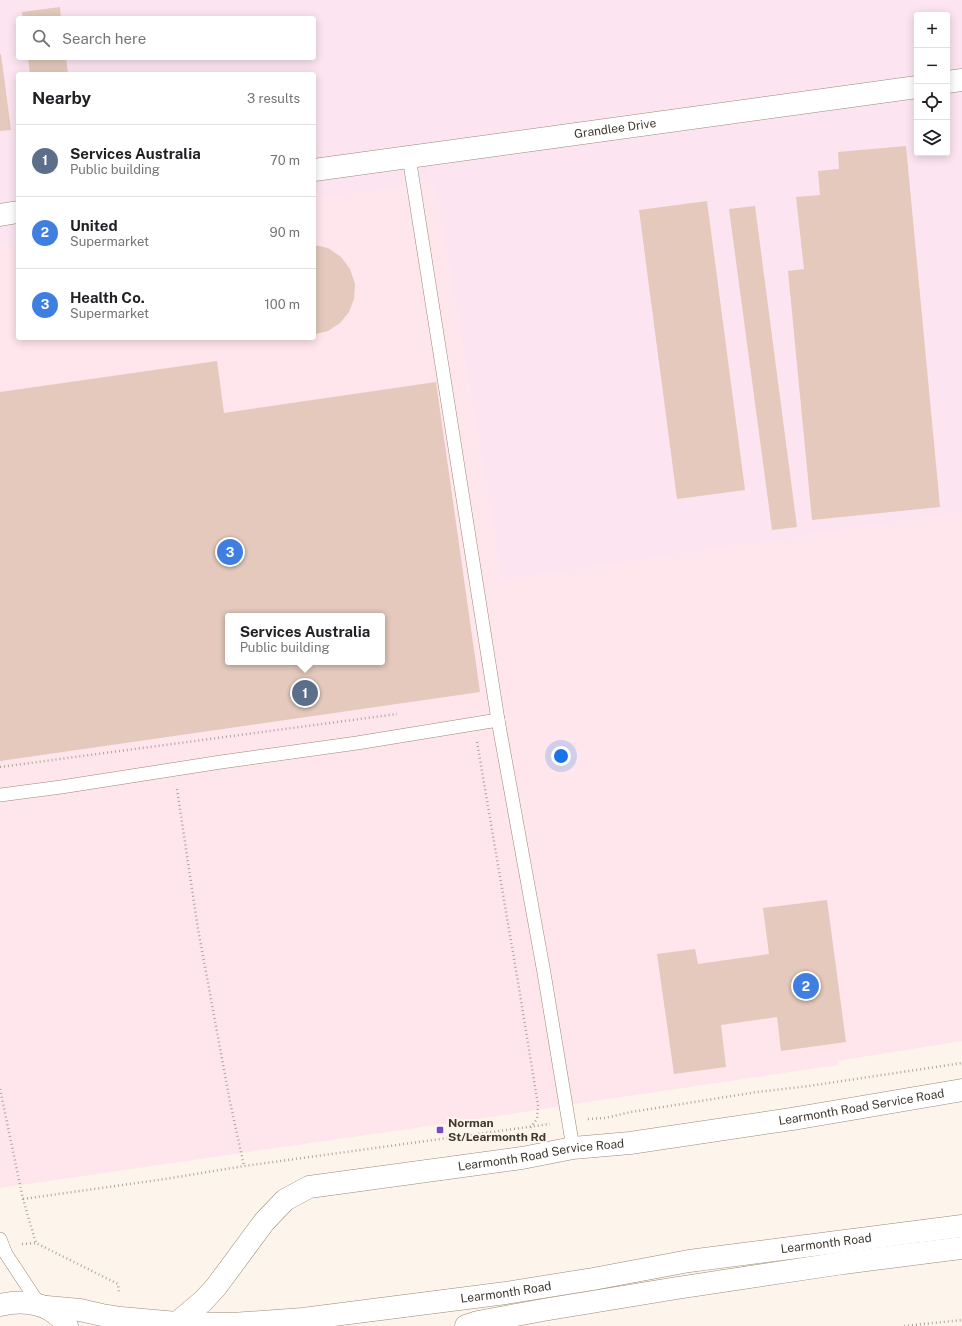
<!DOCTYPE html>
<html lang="en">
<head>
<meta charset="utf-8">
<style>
	body { margin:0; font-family:"Public Sans",sans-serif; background:#f2f2f2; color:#202124 }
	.controls { position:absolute; right:12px; top:12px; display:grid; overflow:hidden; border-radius:4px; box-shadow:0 2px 10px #0003 }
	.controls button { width:36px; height:36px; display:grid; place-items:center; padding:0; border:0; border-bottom:1px solid #e0e0e0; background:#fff; color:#202124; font:20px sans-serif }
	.you { position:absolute; left:561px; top:756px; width:14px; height:14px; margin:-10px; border:3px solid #fff; border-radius:50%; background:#1a73e8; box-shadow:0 0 0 6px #1a73e833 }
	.badge { display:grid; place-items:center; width:26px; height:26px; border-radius:50%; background:#784bc4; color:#fff; font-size:13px; font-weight:700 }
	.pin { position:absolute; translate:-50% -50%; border:2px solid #fff; box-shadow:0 1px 4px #0006 }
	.popup { position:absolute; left:225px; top:613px; width:160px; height:52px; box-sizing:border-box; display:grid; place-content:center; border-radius:4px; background:#fff; filter:drop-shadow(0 1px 3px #0005); font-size:13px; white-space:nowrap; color:#757577 }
	.popup b { font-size:15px; color:#202124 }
	.popup::after { content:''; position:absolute; left:50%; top:100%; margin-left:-8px; border:8px solid transparent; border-top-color:#fff }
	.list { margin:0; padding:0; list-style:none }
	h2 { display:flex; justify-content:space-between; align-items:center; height:52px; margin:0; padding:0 16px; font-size:17px }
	h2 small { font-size:13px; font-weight:400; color:#757577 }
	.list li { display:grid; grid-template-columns:26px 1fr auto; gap:12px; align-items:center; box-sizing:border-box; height:72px; padding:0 16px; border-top:1px solid #e0e0e0 }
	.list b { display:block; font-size:15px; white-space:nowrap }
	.list p { margin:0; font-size:13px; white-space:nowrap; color:#757577 }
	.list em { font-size:13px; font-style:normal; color:#757577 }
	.icon { flex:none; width:22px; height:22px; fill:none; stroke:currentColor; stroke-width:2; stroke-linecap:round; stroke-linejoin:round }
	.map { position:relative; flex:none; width:962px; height:1326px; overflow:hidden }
	.search { position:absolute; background:#fff; box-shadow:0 2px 10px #0003; left:16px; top:16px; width:300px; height:44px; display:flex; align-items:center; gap:10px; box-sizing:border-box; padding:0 14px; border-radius:4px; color:#757577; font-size:15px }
	.panel { position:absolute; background:#fff; box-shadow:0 2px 10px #0003; left:16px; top:72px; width:300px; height:268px; border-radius:4px }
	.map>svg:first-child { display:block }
	.commercial { fill:#ffe5ec; fill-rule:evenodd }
	.industrial { fill:#fce5f1; fill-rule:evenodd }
	.building { fill:#e4c9bc; fill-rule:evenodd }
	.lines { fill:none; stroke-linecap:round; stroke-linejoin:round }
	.service-casing { stroke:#9b8975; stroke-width:14 }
	.minor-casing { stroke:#9b8975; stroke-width:23 }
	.secondary-casing { stroke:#9b8975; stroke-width:23 }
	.path { stroke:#aea69d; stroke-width:2.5; stroke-dasharray:1 3; stroke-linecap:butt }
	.service { stroke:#fff; stroke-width:13 }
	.minor { stroke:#fff; stroke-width:22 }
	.secondary { stroke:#fff; stroke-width:22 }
	.poi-dot { fill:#784bc4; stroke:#fdf5ec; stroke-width:1.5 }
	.labels { text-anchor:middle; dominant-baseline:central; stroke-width:4; stroke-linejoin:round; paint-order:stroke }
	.street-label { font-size:12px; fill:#3f382f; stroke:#fdf5ec }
	.poi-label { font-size:12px; font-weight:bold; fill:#3f382f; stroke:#fdf5ec; text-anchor:start }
</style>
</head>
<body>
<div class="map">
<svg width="962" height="1326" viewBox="0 0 962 1326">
	<rect width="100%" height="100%" fill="#fdf5ec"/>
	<!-- commercial -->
	<path class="commercial" d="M434 183 502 581 962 513V1041L838 1061V1065L588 1102 518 1113 0 1188V246L18 244V338H314V200ZM228 616H382V662H228Z"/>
	<!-- industrial -->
	<path class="industrial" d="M0 0H962V513L502 581 434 183 314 200V74H18V244L0 246ZM917 15H947V153H917ZM18 18H314V58H18Z"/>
	<!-- building -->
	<g class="building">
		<path d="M60 7 61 18H23L22 12Z"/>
		<path d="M0 54H1L11 130 0 131Z"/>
		<path d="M28 58H66L68 74H30Z"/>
		<path d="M906 146 940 507 812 520 788 271 804 269 796 197 820 195 818 171 839 169 838 152Z"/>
		<path d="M707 201 745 490 677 499 639 210Z"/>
		<path d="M755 206 797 527 772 530 729 209Z"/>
		<path d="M314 245 328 248 341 257 350 269 355 284 354 299 349 312 340 323 328 331 315 334Z"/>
		<path d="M217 361 224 413 436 382 480 692 0 761V392ZM228 616H382V662H228Z"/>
		<path d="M827 900 846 1042 781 1051 777 1017 721 1025 726 1067 674 1074 657 954 695 949 698 964 769 954 763 908Z"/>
	</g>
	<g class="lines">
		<!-- service casing -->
		<g class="service-casing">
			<g id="service">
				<path d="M409 157 498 720 544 973 573 1148"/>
				<path d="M0 795 61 787 221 762 357 743 498 720"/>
				<path d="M0 1239 6 1254 39 1304"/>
			</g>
		</g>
		<!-- minor casing -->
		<g class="minor-casing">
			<g id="minor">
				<path d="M947 82 962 80"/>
				<path id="s1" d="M314 170 917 87"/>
				<path d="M0 215 18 212"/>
				<path id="s2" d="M177 1323 203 1301 216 1287 264 1222 285 1200 309 1187 522 1158 573 1148 630 1143 792 1119 962 1090"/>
			</g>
		</g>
		<!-- secondary casing -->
		<g class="secondary-casing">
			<g id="secondary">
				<path d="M0 1305C25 1299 52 1303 67 1326"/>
				<path id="s3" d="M47 1307 80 1310 102 1315 121 1318 177 1323 232 1324 303 1319 506 1293 593 1279 689 1261 962 1226"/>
				<path d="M466 1326 478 1322 543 1310 677 1288 843 1263 962 1248"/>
			</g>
		</g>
		<!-- path -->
		<g class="path">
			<path d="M477 742 518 982 538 1105 537 1119 530 1128"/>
			<path d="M0 767 397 714"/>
			<path d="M177 789 198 929 230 1102 244 1166"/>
			<path d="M0 1089 23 1199 36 1243"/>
			<path d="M588 1119 605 1118 631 1112 757 1092 809 1086 962 1063"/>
			<path d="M23 1199 165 1179 244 1166 550 1124"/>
			<path d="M22 1244 36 1243 118 1284 119 1294"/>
			<path d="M904 1326 962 1320"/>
		</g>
		<!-- service -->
		<use href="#service" class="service"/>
		<!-- minor -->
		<use href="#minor" class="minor"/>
		<!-- secondary -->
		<use href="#secondary" class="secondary"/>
	</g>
	<!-- markers -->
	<rect class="poi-dot" x="436" y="1126" width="8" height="8" rx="2"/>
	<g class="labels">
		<!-- street labels -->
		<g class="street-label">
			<text stroke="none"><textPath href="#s1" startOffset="304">Grandlee Drive</textPath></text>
			<text stroke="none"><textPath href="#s2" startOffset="750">Learmonth Road Service Road</textPath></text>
			<text stroke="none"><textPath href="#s2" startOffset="426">Learmonth Road Service Road</textPath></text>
			<text stroke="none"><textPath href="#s3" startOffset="786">Learmonth Road</textPath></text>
			<text stroke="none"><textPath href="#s3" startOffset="462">Learmonth Road</textPath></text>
		</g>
		<!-- poi labels -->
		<g class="poi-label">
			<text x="448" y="1123">Norman<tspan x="448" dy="14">St/Learmonth Rd</tspan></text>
		</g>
	</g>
</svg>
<div class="controls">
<button>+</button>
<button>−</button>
<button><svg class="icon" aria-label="locate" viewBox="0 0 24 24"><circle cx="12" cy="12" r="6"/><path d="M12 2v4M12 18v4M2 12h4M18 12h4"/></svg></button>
<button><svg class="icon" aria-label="layers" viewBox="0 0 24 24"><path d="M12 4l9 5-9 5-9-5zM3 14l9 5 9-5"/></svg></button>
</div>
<div class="you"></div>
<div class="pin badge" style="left:305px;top:693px;background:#5c6f8a">1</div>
<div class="popup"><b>Services Australia</b>Public building</div>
<div class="pin badge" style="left:806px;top:986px;background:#3f7fe0">2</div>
<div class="pin badge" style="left:230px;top:552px;background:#3f7fe0">3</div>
<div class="search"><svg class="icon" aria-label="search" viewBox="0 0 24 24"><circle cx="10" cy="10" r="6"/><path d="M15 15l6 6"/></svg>Search here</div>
<section class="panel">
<h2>Nearby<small>3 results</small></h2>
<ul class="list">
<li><span class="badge" style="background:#5c6f8a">1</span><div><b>Services Australia</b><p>Public building</p></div><em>70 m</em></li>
<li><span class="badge" style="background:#3f7fe0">2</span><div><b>United</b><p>Supermarket</p></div><em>90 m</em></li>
<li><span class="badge" style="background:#3f7fe0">3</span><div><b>Health Co.</b><p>Supermarket</p></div><em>100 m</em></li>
</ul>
</section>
</div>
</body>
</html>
